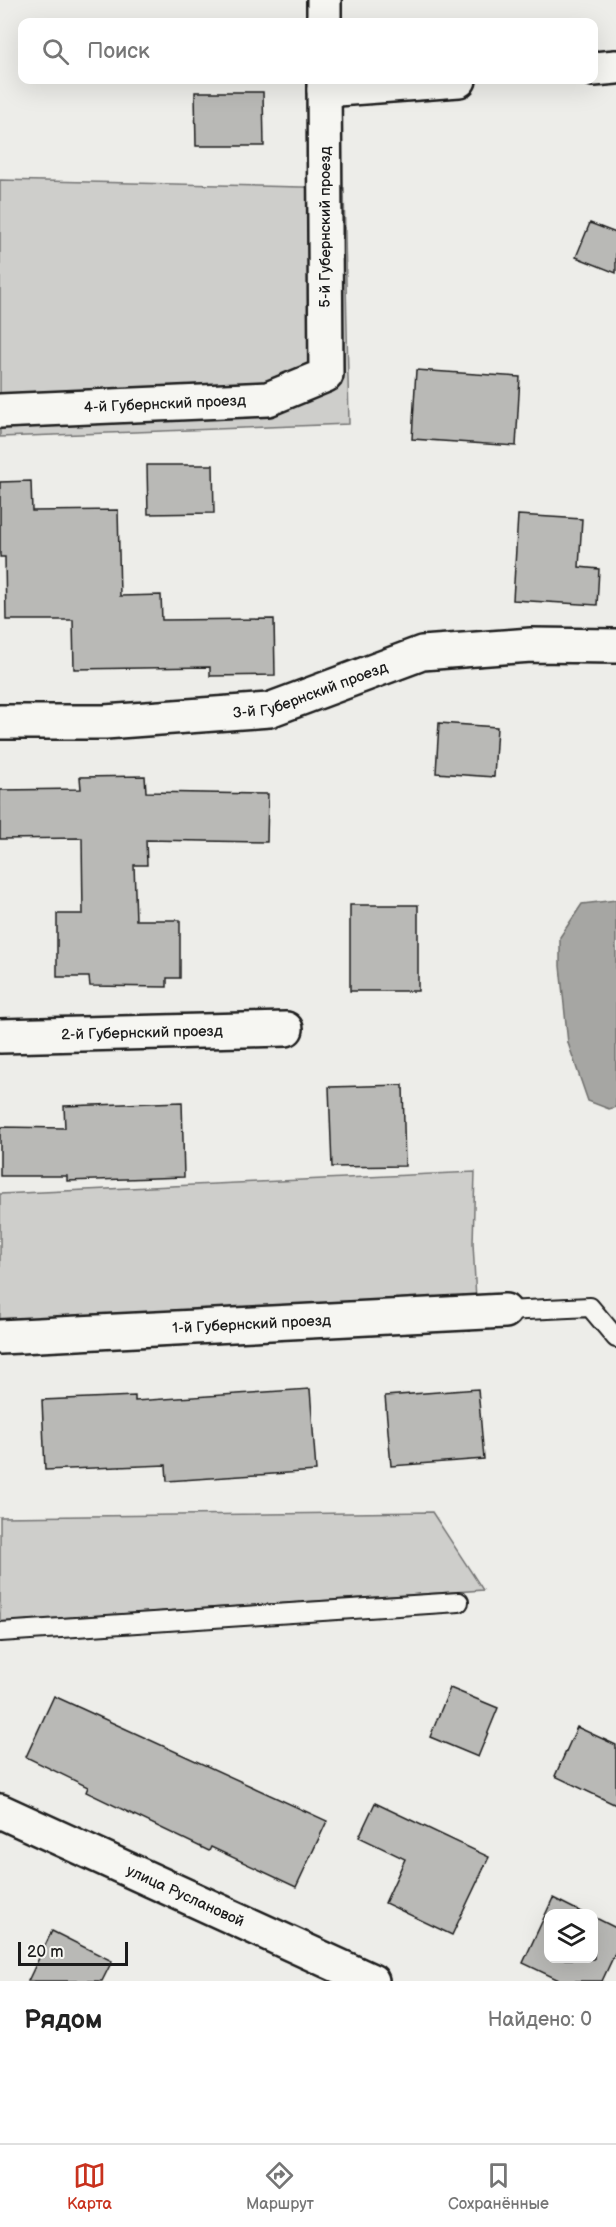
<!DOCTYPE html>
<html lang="ru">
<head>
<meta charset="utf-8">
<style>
	body { margin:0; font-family:"Balsamiq Sans",sans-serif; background:#f6f6f6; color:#222 }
	.controls { position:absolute; right:18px; bottom:18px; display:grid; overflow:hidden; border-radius:12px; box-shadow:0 6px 24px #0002 }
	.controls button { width:54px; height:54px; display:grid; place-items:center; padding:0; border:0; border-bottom:2px solid #e0e0e0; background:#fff; color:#222; font:30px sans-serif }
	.scale { position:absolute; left:18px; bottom:15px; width:110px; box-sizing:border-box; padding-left:6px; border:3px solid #1c1c1c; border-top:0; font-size:16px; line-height:21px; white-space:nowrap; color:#1c1c1c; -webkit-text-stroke:4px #f6f6f2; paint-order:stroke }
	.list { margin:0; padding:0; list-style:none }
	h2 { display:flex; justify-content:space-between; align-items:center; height:78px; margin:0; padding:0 24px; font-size:26px }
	h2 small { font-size:20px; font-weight:400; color:#767676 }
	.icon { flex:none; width:33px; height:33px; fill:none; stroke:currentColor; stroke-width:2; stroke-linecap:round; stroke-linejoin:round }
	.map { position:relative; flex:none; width:616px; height:1981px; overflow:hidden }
	.search { position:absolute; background:#fff; box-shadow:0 6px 24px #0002; left:18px; right:18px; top:18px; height:66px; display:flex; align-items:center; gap:15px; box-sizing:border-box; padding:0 21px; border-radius:12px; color:#767676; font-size:22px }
	.sheet { height:162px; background:#fff }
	nav { display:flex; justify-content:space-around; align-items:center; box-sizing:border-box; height:84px; border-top:2px solid #e0e0e0; background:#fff; font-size:16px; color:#767676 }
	nav a { display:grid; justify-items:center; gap:3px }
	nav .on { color:#c8321e }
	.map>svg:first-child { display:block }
	.green { fill:#cececb; stroke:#757574; stroke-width:1.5 }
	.water { fill:#a6a6a3; stroke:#6f6f6d; stroke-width:1.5 }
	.building { fill:#b9b9b6; stroke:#1c1c1c; stroke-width:1.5 }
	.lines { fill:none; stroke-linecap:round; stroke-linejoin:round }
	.lane-casing { stroke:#1c1c1c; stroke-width:22 }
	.street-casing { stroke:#1c1c1c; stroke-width:38 }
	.lane { stroke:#f6f6f2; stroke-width:18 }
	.street { stroke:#f6f6f2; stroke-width:33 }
	.labels { text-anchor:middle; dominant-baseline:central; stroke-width:5; stroke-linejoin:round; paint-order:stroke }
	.street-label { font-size:15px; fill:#1c1c1c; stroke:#f6f6f2 }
</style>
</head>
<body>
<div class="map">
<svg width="616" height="1981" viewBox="0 0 616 1981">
	<rect width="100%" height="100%" fill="#edede9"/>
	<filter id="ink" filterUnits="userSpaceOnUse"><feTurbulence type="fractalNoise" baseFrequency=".0167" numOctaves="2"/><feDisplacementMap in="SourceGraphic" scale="12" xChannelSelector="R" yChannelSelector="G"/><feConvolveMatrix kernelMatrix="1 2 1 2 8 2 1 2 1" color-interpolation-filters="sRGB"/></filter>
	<g filter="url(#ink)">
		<!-- green -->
		<g class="green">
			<path d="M0 180 344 188 349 424 0 437Z"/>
			<path d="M475 1172 473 1243 476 1300 0 1322V1194Z"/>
			<path d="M432 1512 483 1590 0 1622V1517Z"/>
		</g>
		<!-- water -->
		<path class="water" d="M616 900V1107L609 1109 588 1101 568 1043 560 966V937L582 904Z"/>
		<!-- building -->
		<g class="building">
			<path d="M195 92H263L264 146H196Z"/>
			<path d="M590 223 616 233V273L576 257Z"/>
			<path d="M416 370 520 377 516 446 412 439Z"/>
			<path d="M147 465H213L214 513 148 514Z"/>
			<path d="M31 481 32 511 118 510 120 596 161 595 162 620 274 619 275 675 210 676V667L74 669 73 620H6L5 557H0V482Z"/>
			<path d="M518 515 582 519 579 567 599 569 597 605 513 600Z"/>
			<path d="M439 723 497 727 494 777 436 773Z"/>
			<path d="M145 776 146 792 268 794 267 842 146 840 147 865H134L136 920H180V978H167V987L90 986 89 977H57V914H83L82 838 0 839V790L81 789 80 777Z"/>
			<rect x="350" y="905" width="68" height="86"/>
			<path d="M403 1085 405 1166 332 1167 329 1087Z"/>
			<path d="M182 1102 184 1177 67 1181V1176H0V1127L65 1128 64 1106Z"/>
			<path d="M310 1389 316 1471 167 1481 166 1465 45 1470 42 1400 135 1396V1401Z"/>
			<path d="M478 1389 484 1459 391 1466 385 1396Z"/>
			<path d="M450 1688 498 1708 478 1757 430 1737Z"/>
			<path d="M54 1696 327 1821 296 1887 211 1847 209 1851 86 1792 88 1787 26 1757Z"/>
			<path d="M577 1727 616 1745V1805L555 1776Z"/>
			<path d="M375 1803 489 1857 452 1935 385 1903 405 1859 359 1837Z"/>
			<path d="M553 1898 585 1914H549V1959H594V1917L616 1928V1951L602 1981H561L523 1963Z"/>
			<path d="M52 1931 112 1961 102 1981H28Z"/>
		</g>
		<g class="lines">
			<!-- lane casing -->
			<g class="lane-casing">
				<g id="lane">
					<path d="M505 1311 590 1307 616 1338"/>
					<path d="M0 1632 459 1602"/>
				</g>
			</g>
			<!-- street casing -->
			<g class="street-casing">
				<g id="street">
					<path d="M324 0V22"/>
					<path d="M594 69 616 67"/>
					<path d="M324 90 459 80"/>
					<path id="s1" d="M0 411 268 399 326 375 324 80"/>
					<path id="s2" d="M0 722H105L269 710 422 653 531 645 616 646"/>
					<path id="s3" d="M0 1036 286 1029"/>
					<path id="s4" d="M0 1337 505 1311"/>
					<path id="s5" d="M0 1811 372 1981"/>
				</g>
			</g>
			<!-- lane -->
			<use href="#lane" class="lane"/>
			<!-- street -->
			<use href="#street" class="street"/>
		</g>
	</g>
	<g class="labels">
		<!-- street labels -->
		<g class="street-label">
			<text transform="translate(325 227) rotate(-90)">5-й Губернский проезд</text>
			<text stroke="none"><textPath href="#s1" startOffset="165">4-й Губернский проезд</textPath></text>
			<text stroke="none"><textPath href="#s2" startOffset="314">3-й Губернский проезд</textPath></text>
			<text stroke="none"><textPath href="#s3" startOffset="142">2-й Губернский проезд</textPath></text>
			<text stroke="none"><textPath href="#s4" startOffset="252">1-й Губернский проезд</textPath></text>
			<text stroke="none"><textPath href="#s5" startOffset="204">улица Руслановой</textPath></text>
		</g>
	</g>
</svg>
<div class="controls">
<button><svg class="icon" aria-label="layers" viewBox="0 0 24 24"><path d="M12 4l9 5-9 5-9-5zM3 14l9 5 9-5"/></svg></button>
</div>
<div class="scale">20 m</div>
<div class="search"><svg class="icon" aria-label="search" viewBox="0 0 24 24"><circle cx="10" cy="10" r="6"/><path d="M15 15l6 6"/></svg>Поиск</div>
</div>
<section class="sheet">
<h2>Рядом<small>Найдено: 0</small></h2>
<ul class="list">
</ul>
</section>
<nav>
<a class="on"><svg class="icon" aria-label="map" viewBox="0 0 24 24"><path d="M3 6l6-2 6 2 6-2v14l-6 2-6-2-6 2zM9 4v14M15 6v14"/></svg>Карта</a>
<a><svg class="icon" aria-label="directions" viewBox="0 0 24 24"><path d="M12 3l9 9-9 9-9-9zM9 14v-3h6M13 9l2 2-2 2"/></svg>Маршрут</a>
<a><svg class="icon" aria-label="saved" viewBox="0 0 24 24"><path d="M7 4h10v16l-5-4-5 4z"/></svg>Сохранённые</a>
</nav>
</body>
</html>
